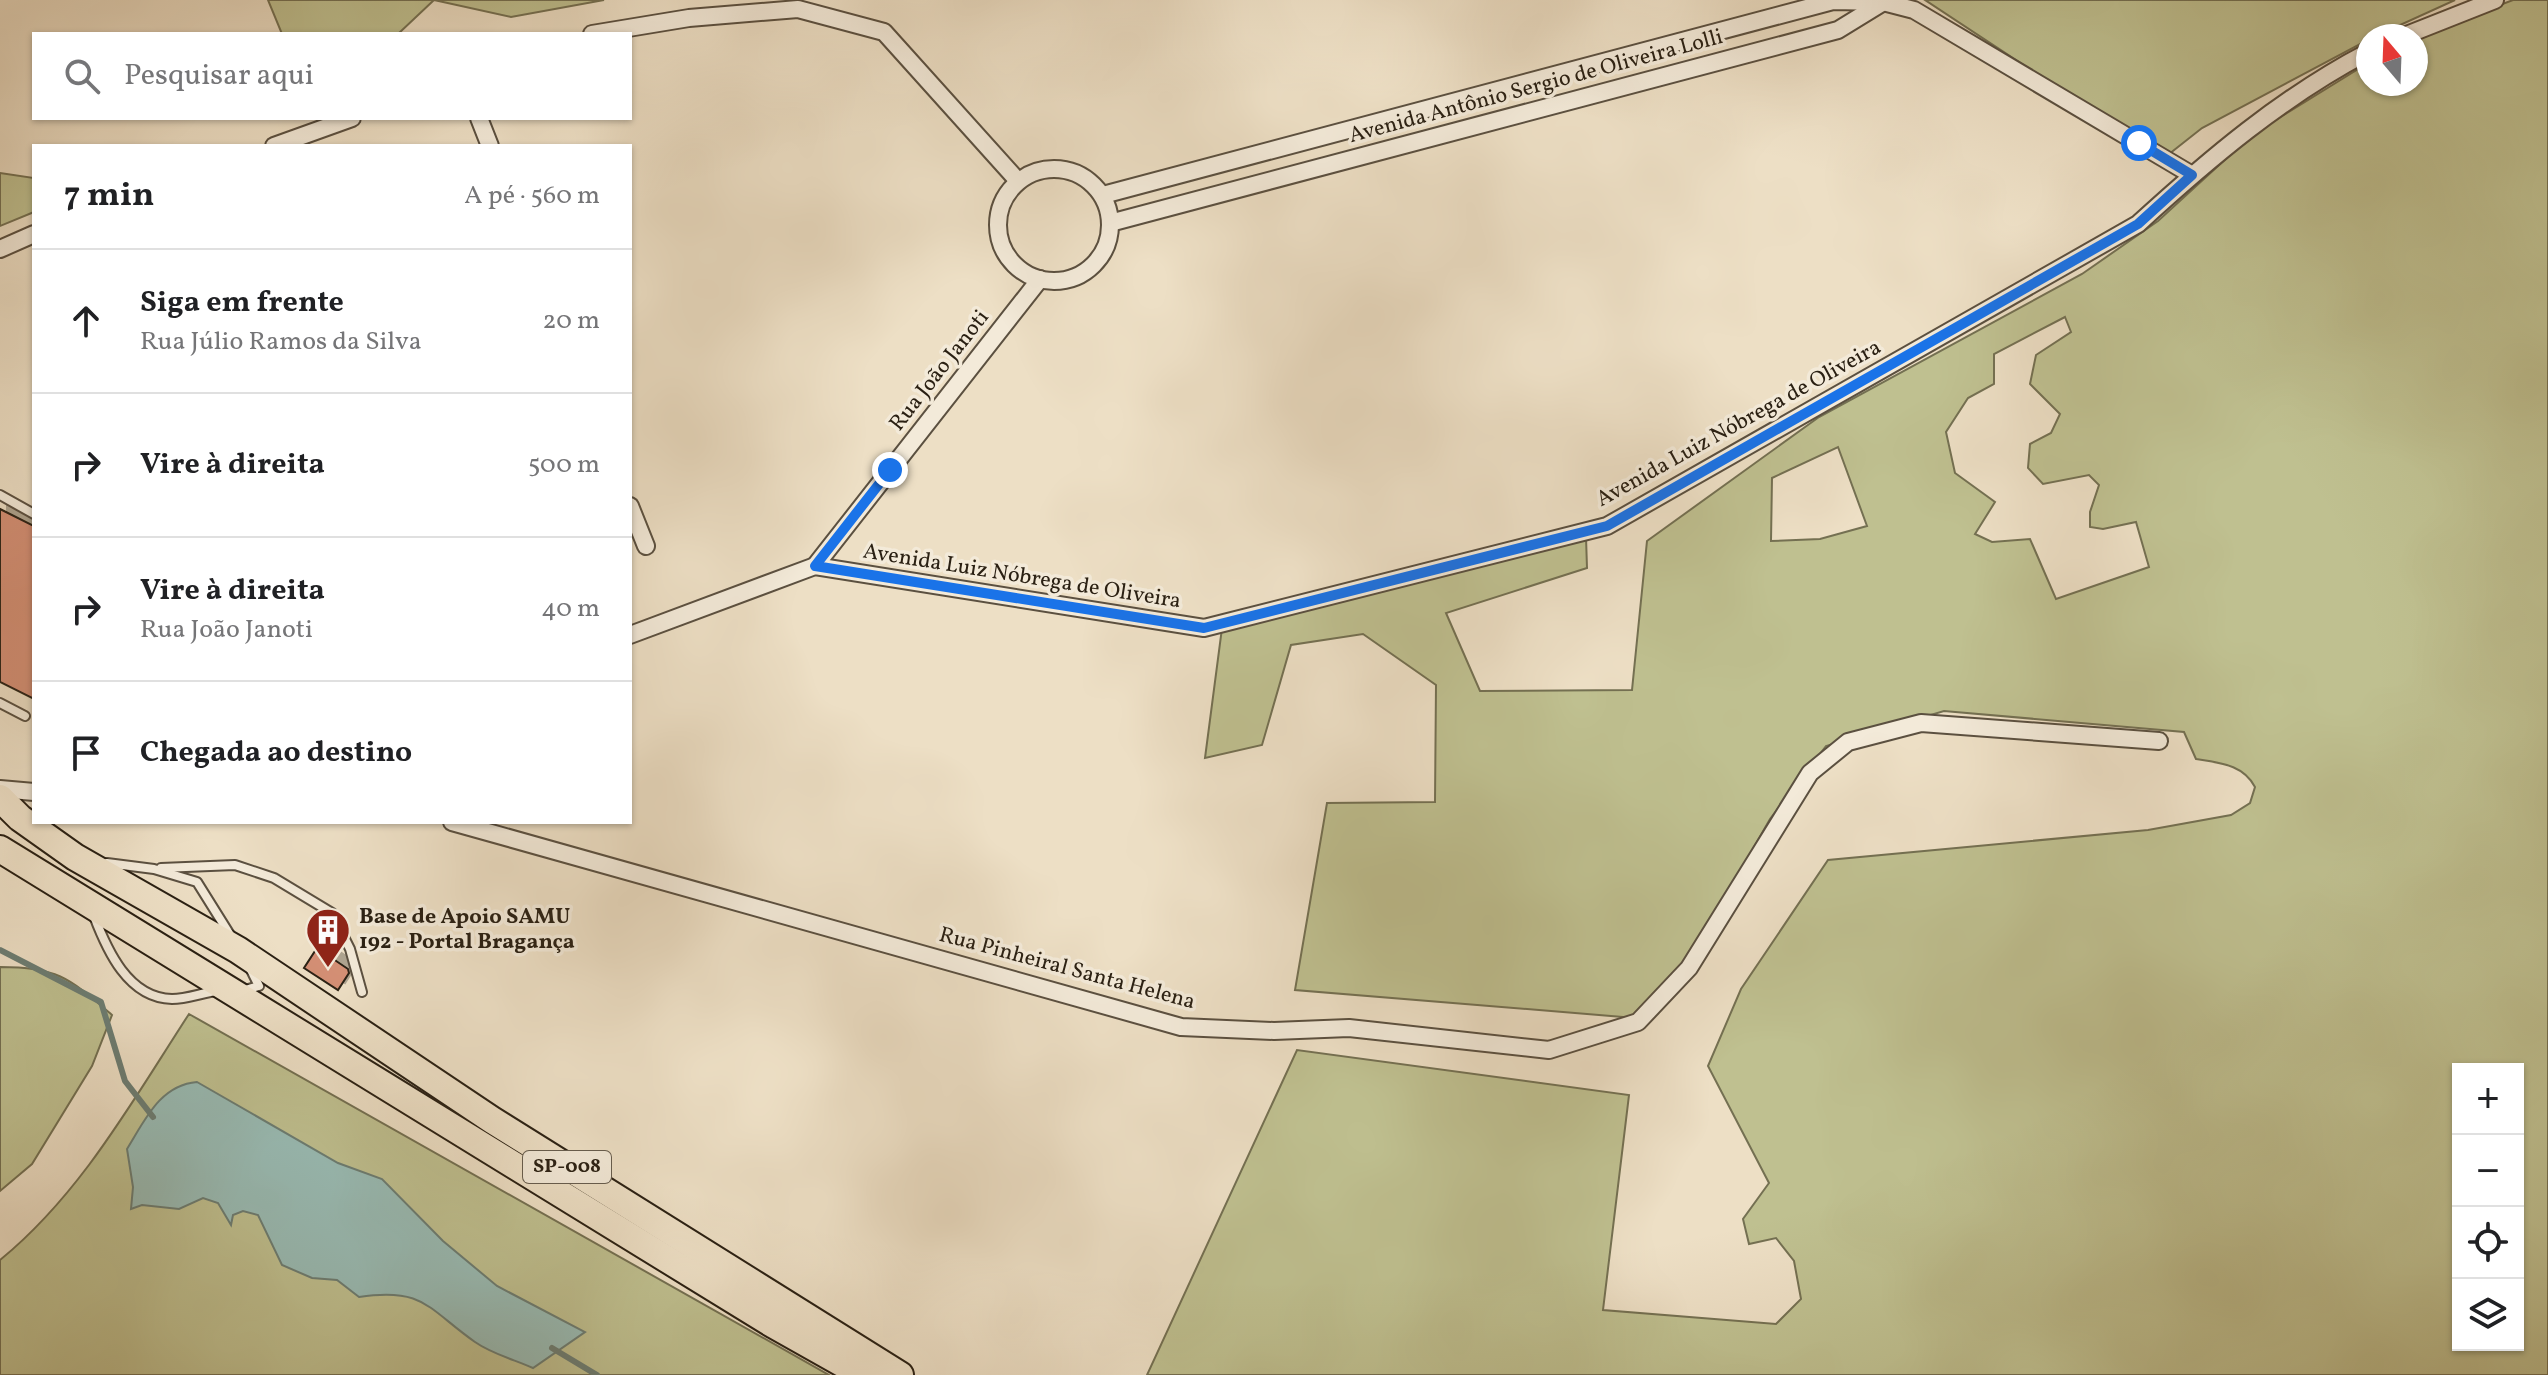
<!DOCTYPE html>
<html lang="pt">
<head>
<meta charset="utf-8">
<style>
	body { margin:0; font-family:Vollkorn,serif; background:#f6f6f6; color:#202124 }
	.controls { position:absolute; right:24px; bottom:24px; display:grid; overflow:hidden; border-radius:0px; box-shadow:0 2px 6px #0004 }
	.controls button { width:72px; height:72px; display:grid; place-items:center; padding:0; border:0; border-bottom:2px solid #e0e0e0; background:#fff; color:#202124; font:40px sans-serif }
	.compass { position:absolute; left:2356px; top:24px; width:72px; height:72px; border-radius:50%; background:#fff; box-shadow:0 2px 6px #0004; rotate:341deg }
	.stop { position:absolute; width:24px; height:24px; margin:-18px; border:6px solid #1a73e8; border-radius:50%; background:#fff }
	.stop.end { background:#1a73e8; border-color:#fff; box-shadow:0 2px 8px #0008 }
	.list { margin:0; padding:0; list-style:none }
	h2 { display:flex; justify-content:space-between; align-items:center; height:104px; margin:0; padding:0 32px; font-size:34px }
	h2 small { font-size:26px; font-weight:400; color:#757577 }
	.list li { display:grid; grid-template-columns:52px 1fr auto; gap:24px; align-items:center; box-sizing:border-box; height:144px; padding:0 32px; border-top:2px solid #e0e0e0 }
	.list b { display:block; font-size:30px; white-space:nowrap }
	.list p { margin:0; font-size:26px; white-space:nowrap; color:#757577 }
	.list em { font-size:26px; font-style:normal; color:#757577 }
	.icon { flex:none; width:44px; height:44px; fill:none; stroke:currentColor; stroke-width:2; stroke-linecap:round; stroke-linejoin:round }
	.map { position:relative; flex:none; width:2548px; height:1375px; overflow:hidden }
	.search { position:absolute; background:#fff; box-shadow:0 2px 6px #0004; left:32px; top:32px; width:600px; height:88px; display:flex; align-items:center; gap:20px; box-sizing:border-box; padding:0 28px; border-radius:0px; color:#757577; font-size:30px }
	.panel { position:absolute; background:#fff; box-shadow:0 2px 6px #0004; left:32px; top:144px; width:600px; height:680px; border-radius:0px }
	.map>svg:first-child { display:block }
	.green { fill:#bfc090; stroke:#747052; stroke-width:2; fill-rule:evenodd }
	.water { fill:#99bcb5; stroke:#6d7e74; stroke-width:2 }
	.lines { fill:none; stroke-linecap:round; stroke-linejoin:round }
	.stream { stroke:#6d7e74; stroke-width:6 }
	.building { fill:#d48f75; stroke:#2a2013; stroke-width:2; filter:url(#shadow) }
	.service-casing { stroke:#5b5040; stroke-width:12 }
	.minor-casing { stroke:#5b5040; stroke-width:20 }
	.primary-casing { stroke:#2a2013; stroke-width:30 }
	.service { stroke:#f3ead9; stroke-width:8 }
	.minor { stroke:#f3ead9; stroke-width:16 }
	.primary { stroke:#eddfc5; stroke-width:26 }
	.route { stroke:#1a73e8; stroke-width:10 }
	.labels { text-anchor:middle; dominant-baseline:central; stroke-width:7; stroke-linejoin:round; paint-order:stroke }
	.shield { fill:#f3ead9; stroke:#665d4e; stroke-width:2 }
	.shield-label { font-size:20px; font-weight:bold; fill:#2a2013 }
	.street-label { font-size:22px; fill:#2a2013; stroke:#f3ead9 }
	.poi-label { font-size:22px; font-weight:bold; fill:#2a2013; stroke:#f3ead9; text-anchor:start }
</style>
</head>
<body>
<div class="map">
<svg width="2548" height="1375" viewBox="0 0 2548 1375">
	<defs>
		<filter id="shadow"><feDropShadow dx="7" dy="-7" stdDeviation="0" flood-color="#0004"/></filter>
	</defs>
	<rect width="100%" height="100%" fill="#eddfc5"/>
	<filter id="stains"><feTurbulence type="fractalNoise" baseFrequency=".0025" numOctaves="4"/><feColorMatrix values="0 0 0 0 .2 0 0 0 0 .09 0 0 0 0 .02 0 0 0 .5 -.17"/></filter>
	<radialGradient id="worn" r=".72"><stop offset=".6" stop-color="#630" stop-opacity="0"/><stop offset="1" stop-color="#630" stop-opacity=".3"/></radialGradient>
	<!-- green -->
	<g class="green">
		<path d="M268 0H604L511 17 434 0 398 34H282Z"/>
		<path d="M1925 0H2455L2376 36H2368V40L2202 128 2164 158Z"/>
		<path d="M2513 0H2548V1375H1147L1297 1050 1629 1095 1603 1310 1776 1324 1801 1299 1794 1261 1776 1238 1749 1244 1743 1219 1769 1183 1708 1066 1741 989 1828 860 2148 830 2231 815 2250 803 2255 787C2243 764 2219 763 2196 759L2184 732 1944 711 1826 746 1770 819 1686 966 1635 1018 1295 990 1327 803 1435 802 1436 685 1363 634 1291 645 1262 745 1205 758 1222 628 1586 537 1587 568 1446 613 1480 691 1632 690 1647 541 1819 417 2082 274 2158 221 2253 134 2368 63V84H2416V37ZM2065 317 2071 332 2036 355 2030 384 2060 414 2051 433 2030 444 2028 468 2043 484 2089 475 2099 485 2090 512V527L2103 529 2136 522 2149 567 2056 599 2030 539 1992 542 1975 534 1995 502 1955 473 1946 432 1968 398 1994 384V354ZM1838 447 1867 526 1820 539 1771 541 1772 478ZM2458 1069H2518V1345H2458Z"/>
		<path d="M0 173 34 178V212L0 226Z"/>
		<path d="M0 967C58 967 69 978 112 1015L92 1066 32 1164 0 1191Z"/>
		<path d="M189 1014 829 1375H0V1260C81 1194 133 1100 189 1014Z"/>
	</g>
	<!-- water -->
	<path class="water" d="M197 1082 338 1163 382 1179 443 1241 497 1286 585 1332 533 1368C515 1360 492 1354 475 1342 428 1309 424 1287 359 1297L337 1280 312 1278 282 1265 258 1215 243 1211 233 1215 231 1225 218 1203 203 1198 179 1209 142 1205 131 1209 133 1187 127 1149C145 1120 160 1085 197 1082Z"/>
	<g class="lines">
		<!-- stream -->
		<g class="stream">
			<path d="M0 950 101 1002 125 1081 153 1117"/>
			<path d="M552 1348 597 1375"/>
		</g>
	</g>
	<!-- building -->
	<g class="building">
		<path d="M0 509 34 526V699L0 682Z"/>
		<path d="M317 948 348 969 349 973 338 990 304 968Z"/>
	</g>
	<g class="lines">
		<!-- service casing -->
		<g class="service-casing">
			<g id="service">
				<path d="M0 495 34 514"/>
				<path d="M0 703 25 716"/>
				<path d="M107 863 154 869 197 882 232 938"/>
				<path d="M161 868 235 865 274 878 332 913 350 949 362 992"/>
				<path d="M94 916C107 950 128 998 172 999 186 999 202 993 216 991"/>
				<path d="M245 990 259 986 251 970"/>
			</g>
		</g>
		<!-- minor casing -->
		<g class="minor-casing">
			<g id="minor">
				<path d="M592 34 689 18 798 9 884 32 1018 181"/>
				<path d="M2404 36 2495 0"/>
				<path d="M479 118 490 146"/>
				<path d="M274 146 352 118"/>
				<circle cx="1054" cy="225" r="56"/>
				<path d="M1103 195 1833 1 1883 2 1914 10 2192 175"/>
				<path d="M1110 223 1838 30 1882 3"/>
				<path d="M0 249 34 234"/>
				<path d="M630 506 646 546"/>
				<path d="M815 566 1040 279"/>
				<path d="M630 635 815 566 1204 628 1607 526 2138 224C2209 159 2282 97 2368 52"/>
				<path d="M0 789 34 792"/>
				<path d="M452 822 1181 1027 1274 1031 1349 1028 1549 1050 1638 1022 1689 968 1810 773 1848 742 1921 723 2159 741"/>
			</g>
		</g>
		<!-- primary casing -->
		<g class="primary-casing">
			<g id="primary">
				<path d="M0 798 20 818 75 857 238 950 492 1120 900 1375"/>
				<path d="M0 849 774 1325 863 1375"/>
			</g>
		</g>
		<!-- service -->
		<use href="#service" class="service"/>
		<!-- minor -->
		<use href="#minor" class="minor"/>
		<!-- primary -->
		<use href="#primary" class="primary"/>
	</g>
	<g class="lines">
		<!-- route -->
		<path class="route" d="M890 470 815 566 1204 628 1607 526 2138 224 2192 175 2139 143"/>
	</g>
	<!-- icons -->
	<defs>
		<g id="building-pin" transform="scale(2.3)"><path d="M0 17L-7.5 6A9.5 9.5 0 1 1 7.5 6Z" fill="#8f2418" stroke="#f3ead9"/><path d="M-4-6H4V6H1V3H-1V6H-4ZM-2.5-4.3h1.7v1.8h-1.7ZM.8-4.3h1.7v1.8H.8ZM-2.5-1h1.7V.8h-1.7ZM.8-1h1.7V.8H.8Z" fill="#fff"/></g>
	</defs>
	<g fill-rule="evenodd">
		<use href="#building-pin" x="328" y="930"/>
	</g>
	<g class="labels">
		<!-- shield labels -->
		<rect class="shield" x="523" y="1151" width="88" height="32" rx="6"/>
		<g class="shield-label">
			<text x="567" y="1167">SP-008</text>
		</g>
		<!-- street labels -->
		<g class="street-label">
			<text transform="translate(1536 87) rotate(-15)">Avenida Antônio Sergio de Oliveira Lolli</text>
			<text transform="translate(940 371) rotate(-52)">Rua João Janoti</text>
			<text transform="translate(1739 424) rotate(-29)">Avenida Luiz Nóbrega de Oliveira</text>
			<text transform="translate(1022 577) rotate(9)">Avenida Luiz Nóbrega de Oliveira</text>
			<text transform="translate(1067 969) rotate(15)">Rua Pinheiral Santa Helena</text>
		</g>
		<!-- poi labels -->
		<g class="poi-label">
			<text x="359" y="917">Base de Apoio SAMU<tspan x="359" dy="25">192 - Portal Bragança</tspan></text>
		</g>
	</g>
	<rect width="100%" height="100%" filter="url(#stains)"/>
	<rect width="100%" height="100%" fill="url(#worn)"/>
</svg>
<div class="controls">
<button>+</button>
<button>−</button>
<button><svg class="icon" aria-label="locate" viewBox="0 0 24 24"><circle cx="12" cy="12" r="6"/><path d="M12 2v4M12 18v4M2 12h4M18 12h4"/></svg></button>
<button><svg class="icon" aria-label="layers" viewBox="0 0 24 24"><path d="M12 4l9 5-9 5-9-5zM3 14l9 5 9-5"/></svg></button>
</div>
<svg class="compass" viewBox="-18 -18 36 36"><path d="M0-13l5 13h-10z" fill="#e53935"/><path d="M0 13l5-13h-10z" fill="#757577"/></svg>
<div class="stop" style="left:2139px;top:143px"></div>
<div class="stop end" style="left:890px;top:470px"></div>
<div class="search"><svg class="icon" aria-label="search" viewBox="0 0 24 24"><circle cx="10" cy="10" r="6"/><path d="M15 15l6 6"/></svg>Pesquisar aqui</div>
<section class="panel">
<h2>7 min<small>A pé · 560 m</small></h2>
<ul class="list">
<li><svg class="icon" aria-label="ahead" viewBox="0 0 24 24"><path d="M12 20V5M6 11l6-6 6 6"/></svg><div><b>Siga em frente</b><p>Rua Júlio Ramos da Silva</p></div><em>20 m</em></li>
<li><svg class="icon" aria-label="right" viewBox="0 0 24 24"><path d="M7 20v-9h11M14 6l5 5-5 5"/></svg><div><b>Vire à direita</b></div><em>500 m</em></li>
<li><svg class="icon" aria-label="right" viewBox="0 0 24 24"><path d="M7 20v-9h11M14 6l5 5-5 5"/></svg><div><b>Vire à direita</b><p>Rua João Janoti</p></div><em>40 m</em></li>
<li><svg class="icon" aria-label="arrive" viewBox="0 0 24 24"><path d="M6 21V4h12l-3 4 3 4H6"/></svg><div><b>Chegada ao destino</b></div></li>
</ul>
</section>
</div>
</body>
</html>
